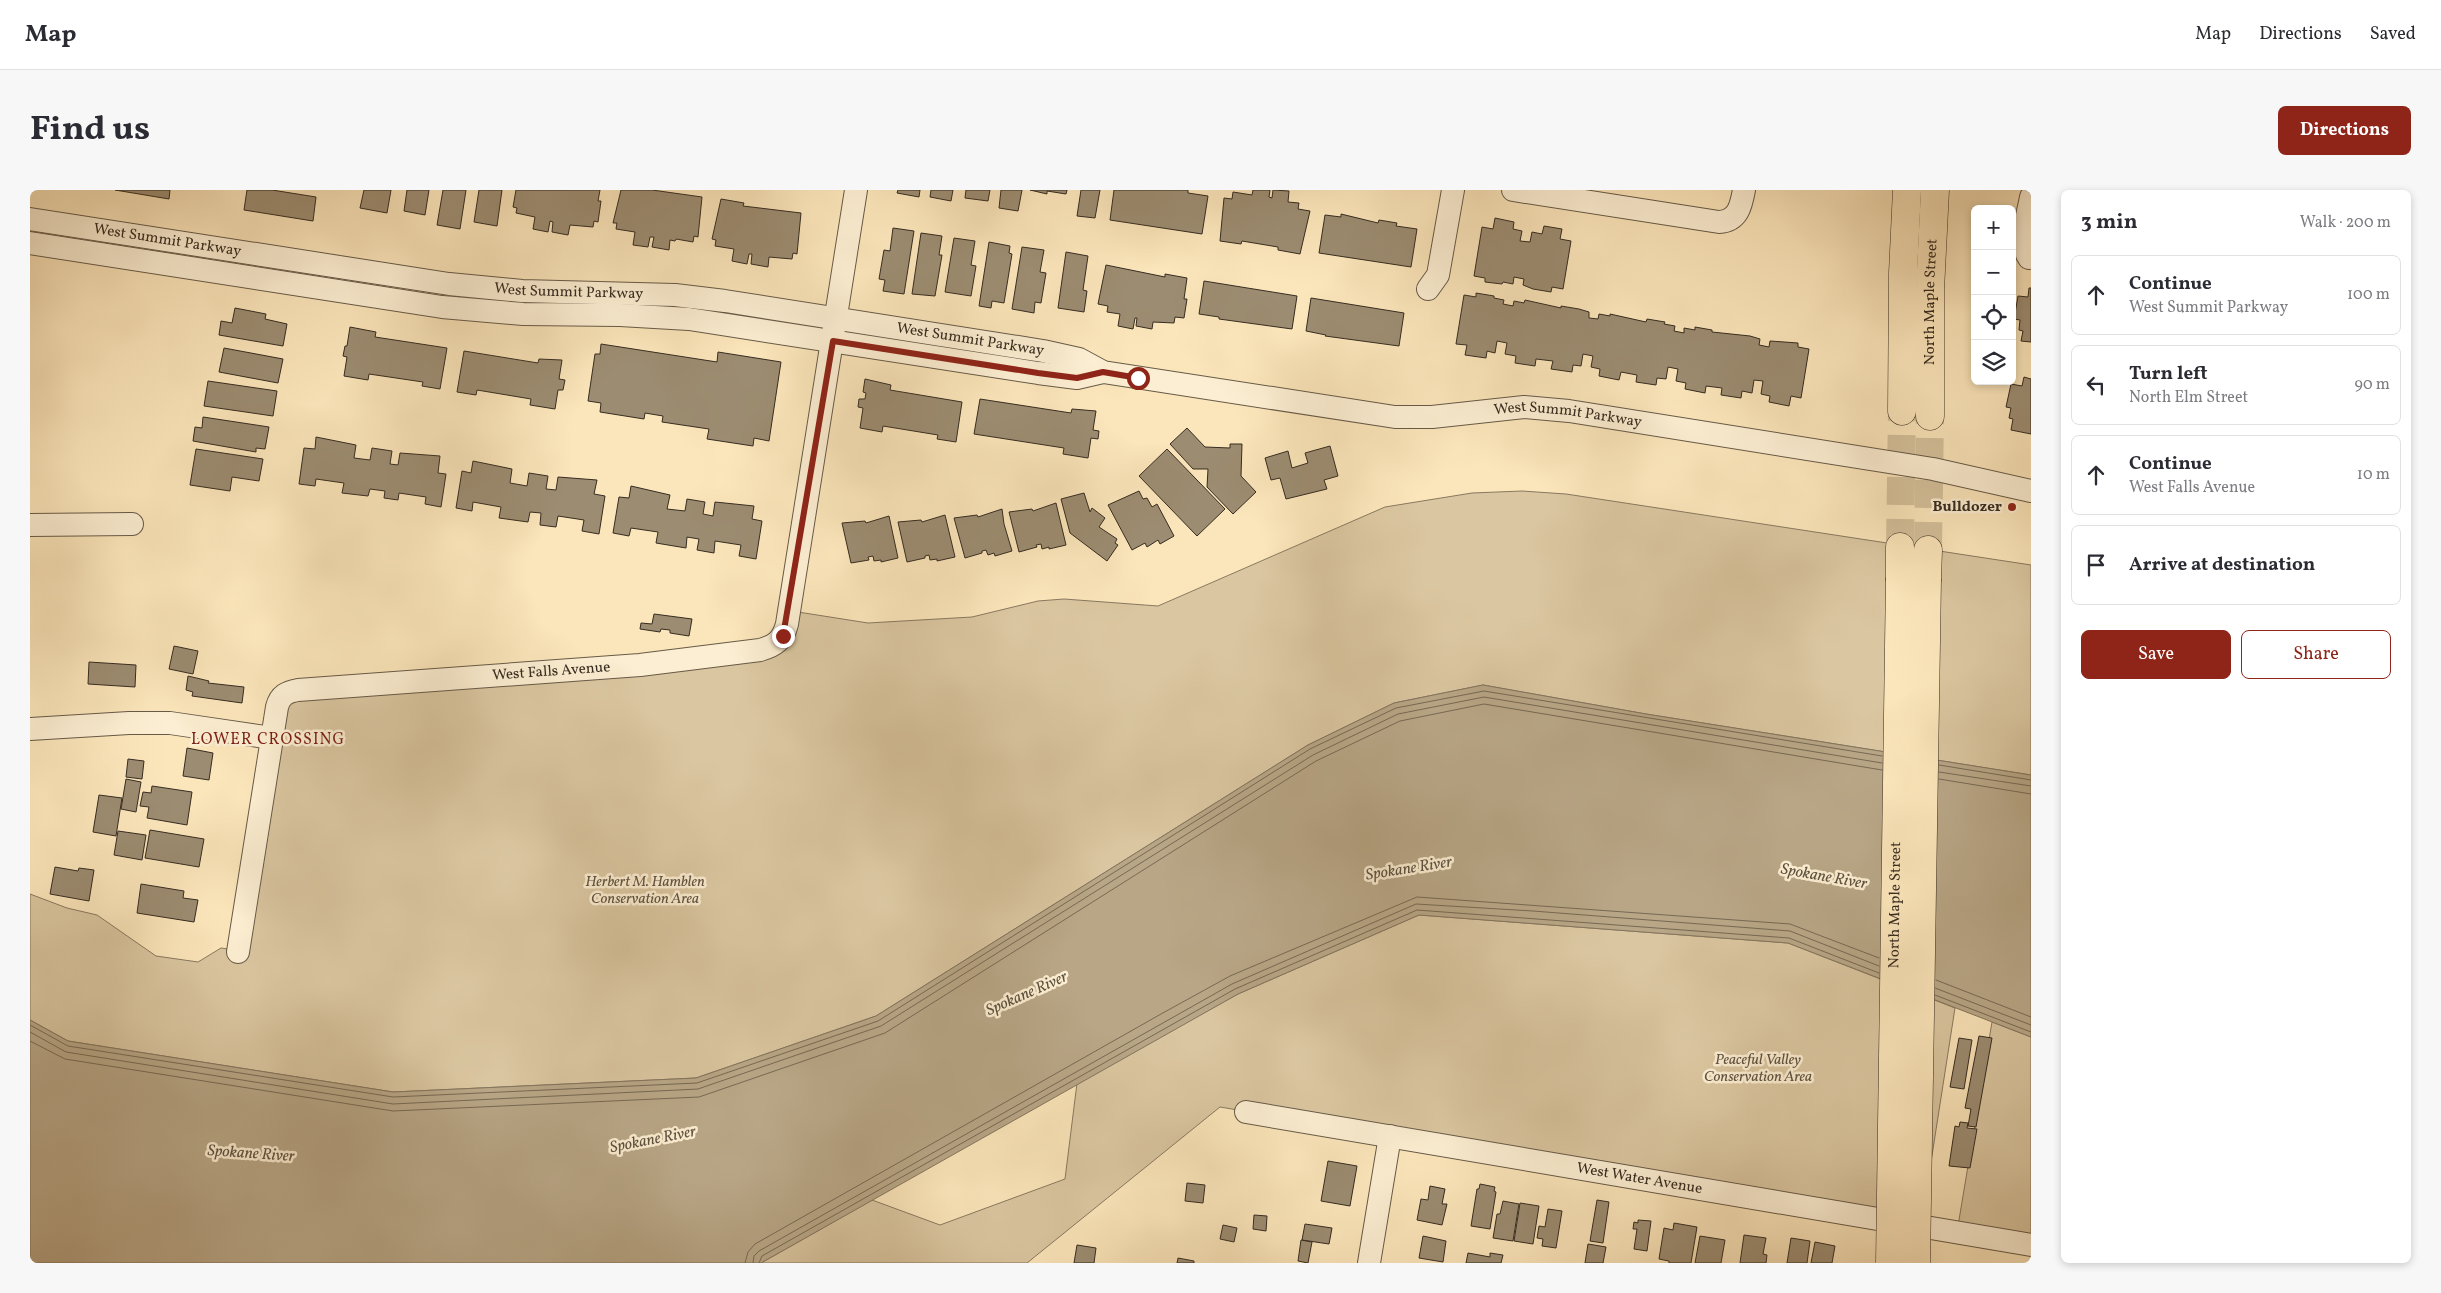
<!DOCTYPE html>
<html lang="en">
<head>
<meta charset="utf-8">
<style>
	body { margin:0; font-family:Vollkorn,serif; background:#f7f7f7; color:#2b2b33 }
	.controls { position:absolute; right:15px; top:15px; display:grid; overflow:hidden; border-radius:8px; box-shadow:0 2px 8px #0003 }
	.controls button { width:45px; height:45px; display:grid; place-items:center; padding:0; border:0; border-bottom:1px solid #e1e1e2; background:#fff; color:#2b2b33; font:25px sans-serif }
	.stop { position:absolute; width:15px; height:15px; margin:-11px; border:4px solid #8f2418; border-radius:50%; background:#fff }
	.stop.end { background:#8f2418; border-color:#fff; box-shadow:0 1px 5px #0008 }
	.list { margin:0; padding:0; list-style:none }
	h2 { display:flex; justify-content:space-between; align-items:center; height:65px; margin:0; padding:0 20px; font-size:21px }
	h2 small { font-size:16px; font-weight:400; color:#7c7c81 }
	.list li { display:grid; grid-template-columns:32px 1fr auto; gap:15px; align-items:center; box-sizing:border-box; height:80px; margin:0 10px 10px; padding:0 10px; border:1px solid #e1e1e2; border-radius:8px }
	.list b { display:block; font-size:19px; white-space:nowrap }
	.list p { margin:0; font-size:16px; white-space:nowrap; color:#7c7c81 }
	.list em { font-size:16px; font-style:normal; color:#7c7c81 }
	.actions { display:flex; gap:10px; padding:15px 20px }
	.actions a { flex:1; padding:11px 0; border:1px solid #8f2418; border-radius:8px; text-align:center; font-size:18px; color:#8f2418 }
	.actions .main { background:#8f2418; color:#fff }
	.icon { flex:none; width:28px; height:28px; fill:none; stroke:currentColor; stroke-width:2; stroke-linecap:round; stroke-linejoin:round }
	.map { position:relative; flex:none; width:2001px; height:1073px; overflow:hidden; border-radius:8px }
	header { display:flex; align-items:center; gap:30px; box-sizing:border-box; height:70px; padding:0 25px; background:#fff; border-bottom:1px solid #e1e1e2 }
	header strong { font-size:24px }
	nav { display:flex; gap:28px; margin-inline-start:auto; font-size:18px }
	.intro { display:flex; align-items:center; justify-content:space-between; box-sizing:border-box; height:120px; padding:0 30px }
	h1 { margin:0; font-size:35px }
	.button { padding:12px 22px; border-radius:8px; background:#8f2418; color:#fff; font-size:18px; font-weight:700 }
	main { display:flex; gap:30px; padding:0 30px }
	aside { flex:1; background:#fff; border-radius:8px; box-shadow:0 2px 8px #0003 }
	.map>svg:first-child { display:block }
	.green { fill:#dac6a0; stroke:#887960 }
	.water { fill:#b8a686; stroke:#84755e }
	.lines { fill:none; stroke-linecap:round; stroke-linejoin:round }
	.shore { stroke:#776954; stroke-width:1 }
	.building { fill:#9c8c71; stroke:#362c21 }
	.major-tunnel { stroke:#d4c09b; stroke-width:28; stroke-dasharray:28 14; stroke-linecap:butt }
	.minor-casing { stroke:#675a47; stroke-width:24 }
	.major-casing { stroke:#362c21; stroke-width:29 }
	.minor { stroke:#fceed2; stroke-width:22 }
	.major { stroke:#fbe5ba; stroke-width:28 }
	.major-bridge-casing { stroke:#362c21; stroke-width:29; stroke-linecap:butt }
	.major-bridge { stroke:#fbe5ba; stroke-width:28 }
	.route { stroke:#8f2418; stroke-width:6 }
	.poi-dot { fill:#8f2418; stroke:#fceed2; stroke-width:2 }
	.labels { text-anchor:middle; dominant-baseline:central; stroke-width:5; stroke-linejoin:round; paint-order:stroke }
	.street-label { font-size:15px; fill:#362c21; stroke:#fceed2 }
	.poi-label { font-size:15px; font-weight:bold; fill:#362c21; stroke:#fceed2; text-anchor:end }
	.park-label { font-size:15px; font-style:italic; fill:#5f5241; stroke:#fceed2 }
	.neighbourhood-label { font-size:16px; letter-spacing:1px; fill:#7a1f14; stroke:#fceed2 }
	.water-label { font-size:16px; font-style:italic; fill:#5d513f; stroke:#fceed2 }
</style>
</head>
<body>
<header>
<strong>Map</strong>
<nav><a>Map</a><a>Directions</a><a>Saved</a></nav>
</header>
<div class="intro"><h1>Find us</h1><a class="button">Directions</a></div>
<main>
<div class="map">
<svg width="2001" height="1073" viewBox="0 0 2001 1073">
	<rect width="100%" height="100%" fill="#fbe5ba"/>
	<filter id="stains"><feTurbulence type="fractalNoise" baseFrequency=".004" numOctaves="4"/><feColorMatrix values="0 0 0 0 .2 0 0 0 0 .09 0 0 0 0 .02 0 0 0 .5 -.17"/></filter>
	<radialGradient id="worn" r=".72"><stop offset=".6" stop-color="#630" stop-opacity="0"/><stop offset="1" stop-color="#630" stop-opacity=".3"/></radialGradient>
	<!-- green -->
	<g class="green">
		<path d="M1492 301 1536 304 2001 375V585L1616 524 1453 495 1364 513 1278 555 846 826 666 888 363 902 38 851 0 830V704L37 718 67 725 126 766 168 772 191 758 219 762 259 510 728 467 768 422 838 433 942 427 1008 411 1034 409 1128 416 1355 317 1442 303Z"/>
		<path d="M1389 725 1758 753 1925 818 1891 1036 1190 917 997 1073H731L842 1010 910 1035 1035 989 1047 893 1208 804Z"/>
		<path d="M1962 832 2001 847V1055L1927 1042Z"/>
	</g>
	<!-- water -->
	<path class="water" d="M1453 495 1616 524 2001 585V847L1758 753 1389 725 1208 804 731 1073H0V830L38 851 363 902 666 888 846 826 1278 555 1364 513Z"/>
	<g class="lines">
		<!-- shore -->
		<g class="shore">
			<path d="M1909 575 2001 590"/>
			<path d="M1909 582 2001 596"/>
			<path d="M1909 589 2001 604"/>
			<path d="M1906 790 2001 827"/>
			<path d="M1905 798 2001 835"/>
			<path d="M1905 805 2001 842"/>
			<path d="M0 835 38 856 363 907 667 893 848 831 1280 559 1366 518 1454 501 1852 566"/>
			<path d="M0 842 36 862 363 914 668 899 851 836 1283 565 1368 524 1454 507 1852 573"/>
			<path d="M0 851 35 869 363 921 669 907 855 843 1286 571 1370 531 1454 514 1852 580"/>
			<path d="M715 1073 718 1062 725 1054 1131 824 1200 786 1387 707 1760 734 1849 768"/>
			<path d="M723 1073 724 1066 729 1061 1202 794 1386 714 1503 721 1760 741 1849 776"/>
			<path d="M729 1073 732 1066 1205 799 1387 720 1759 748 1849 783"/>
		</g>
	</g>
	<!-- building -->
	<g class="building">
		<path d="M85 0H140L139 9Z"/>
		<path d="M217 0H242L286 7 283 31 214 20Z"/>
		<path d="M334 0H361L357 23 330 18Z"/>
		<path d="M377 0H399L395 25 374 21Z"/>
		<path d="M413 0H436L430 39 407 35Z"/>
		<path d="M449 0H472L467 36 444 32Z"/>
		<path d="M486 0H570L568 11H571L568 32 564 31 563 37 540 35 538 45 522 42 523 32 520 31 518 42 503 39 505 27 486 23 487 18 483 17Z"/>
		<path d="M591 0H622L672 7 668 47 664 46 663 52 646 49 645 51 640 50 639 60 622 57 624 47H620L618 57 603 55 605 42 586 39 587 33H583Z"/>
		<path d="M868 0H890L889 7 867 3Z"/>
		<path d="M901 0H923L921 11 900 7Z"/>
		<path d="M936 0H960L958 11 935 8Z"/>
		<path d="M971 0H992L988 21 969 18Z"/>
		<path d="M1000 0H1037L1036 4 1017 1V4Z"/>
		<path d="M1051 0H1070L1065 28 1047 26Z"/>
		<path d="M1084 0H1158V3L1178 6 1172 44 1080 30Z"/>
		<path d="M1223 0H1240L1239 7 1242 8 1243 0 1259 1 1258 12 1269 13 1268 19 1280 21 1270 64 1248 60V57L1212 51 1211 54 1190 51 1194 8 1202 9 1203 2 1222 5Z"/>
		<path d="M691 9 714 13 713 16 771 23 767 64 763 63 762 69 739 67 738 77 721 74 722 64H719L717 74 702 71 704 59 685 56 686 50 682 49Z"/>
		<path d="M1311 24 1348 33 1349 30 1367 33 1366 36 1387 39 1381 77 1289 63 1295 25 1311 27Z"/>
		<path d="M1465 28 1484 32 1483 39 1492 41 1490 51 1500 52 1502 42 1512 44 1514 36 1532 39 1530 49 1541 51 1533 99 1522 97 1521 102 1503 99 1493 95 1494 89 1484 87 1483 94 1473 92 1472 94 1455 92V88L1444 86 1452 37 1463 39Z"/>
		<path d="M863 38 884 41 874 104 853 101 855 90 849 89 854 60 860 61Z"/>
		<path d="M891 43 912 46 909 65H912L905 106 882 104Z"/>
		<path d="M924 48 945 51 941 75 946 76 941 106 915 102Z"/>
		<path d="M959 52 980 56 979 63 982 64 974 113 962 111 961 118 949 116Z"/>
		<path d="M992 57 1014 60 1010 82 1016 83 1011 113 1005 112 1004 123 982 119Z"/>
		<path d="M1036 62 1058 66 1053 100 1057 101 1054 122 1028 118Z"/>
		<path d="M1076 75 1135 87V84L1157 88 1154 109H1157L1154 128 1145 127 1144 133 1123 132 1122 139 1106 136 1107 128H1105L1103 139 1088 136 1090 124 1077 122 1078 116 1068 114Z"/>
		<path d="M1174 91 1267 106 1262 139 1189 129V127L1169 124Z"/>
		<path d="M1999 98H2001V152L1991 151 1993 141 1989 140 1990 130 1984 129 1988 106 1998 107Z"/>
		<path d="M1446 103 1464 106V108L1474 110 1473 114 1483 116 1484 111 1494 113 1495 110 1531 118V116L1549 119 1559 122V128L1568 129 1569 124 1580 126V124L1616 132 1617 129 1635 132 1634 134 1645 136 1644 141 1654 143V138L1665 140V137L1682 140V142L1720 146 1730 149 1729 155 1739 157 1740 151 1768 153V157L1779 159 1771 208 1761 206 1759 216 1739 212 1740 206 1731 204 1733 191 1724 190 1722 203 1712 201 1711 208 1691 205 1692 198 1676 196 1675 203 1655 199 1656 193 1646 191 1648 179 1638 177 1636 189 1627 188 1626 195 1606 192 1607 185 1591 182 1589 190 1569 186 1570 179 1561 177 1563 166 1553 164 1551 176 1543 175 1542 182 1521 179 1523 171 1506 169 1505 176 1485 173 1486 166 1475 164 1477 153 1467 151 1465 163 1457 161 1456 168 1435 165 1437 155 1426 154 1434 105 1446 107Z"/>
		<path d="M1281 108 1374 123 1369 156 1295 146 1296 145 1276 141Z"/>
		<path d="M205 118 236 124 235 129 257 134 253 156 189 145 191 131 202 133Z"/>
		<path d="M320 137 346 142 345 147 417 158 410 199 392 196 393 192 339 184 338 190 314 186 317 167 313 166 315 156H317Z"/>
		<path d="M571 154 687 172 688 162 751 172 739 251 724 248 723 256 677 249 679 239 632 232 633 226 615 223 614 229 570 222 571 213 558 211 565 164H570Z"/>
		<path d="M194 158 253 169 248 193 189 182Z"/>
		<path d="M434 161 508 173 509 169 532 170 529 189 535 190 533 200H528L525 219 500 215 501 209 447 200 446 205 427 202Z"/>
		<path d="M1994 187 2001 189V244L1981 240 1983 229 1979 228 1981 218 1976 217 1981 194 1992 196Z"/>
		<path d="M835 189 861 195 860 200 932 212 926 252 907 249 908 245 853 236 852 242 830 238 833 218 828 217 829 209H835L836 203 833 202Z"/>
		<path d="M178 191 247 201 243 226 174 216Z"/>
		<path d="M950 209 1041 223 1042 219 1066 221 1063 240 1069 241 1068 249 1061 248 1058 268 1033 264 1034 258 944 244Z"/>
		<path d="M173 227 239 237 235 259 226 258V262L163 251 165 237 172 238Z"/>
		<path d="M1157 238 1175 257 1200 258V254H1212L1211 286 1226 302 1203 324 1177 297 1178 279H1163L1140 254Z"/>
		<path d="M286 247 326 255 324 268 340 270 342 258 362 261 360 274 368 275 370 263 410 266 408 283 416 284 411 317 395 314 396 307 369 303 368 310 354 308 355 301 340 299 338 306 312 303 314 293 286 289 285 296 269 294 274 258 285 259Z"/>
		<path d="M1300 256 1308 286 1294 290 1297 299 1256 309 1250 288 1241 290 1235 268 1258 261 1262 278 1278 273 1275 263Z"/>
		<path d="M166 259 233 269 229 291 202 287 200 301 160 295Z"/>
		<path d="M1137 259 1195 319 1167 346 1109 286Z"/>
		<path d="M443 271 482 279 480 293 497 296 499 283 518 286 516 299 526 300 528 287 567 290 564 304 575 306 569 344 552 341 554 330 528 326 526 337 510 335 511 323 500 322 498 332 469 328 471 317 443 312 442 321 426 318 432 281 441 283Z"/>
		<path d="M601 296 640 305 637 319 655 321 657 309 675 312 673 324 683 326 685 312 724 316 722 329 732 331 726 369 709 366 711 355 685 351 684 363 667 360 669 349 657 347 656 358 626 353 628 342 601 338 599 346 583 343 589 307 599 308Z"/>
		<path d="M1109 301 1113 309 1117 308 1122 317 1127 314 1144 346 1130 354 1128 350 1117 357 1115 353 1102 360 1078 315Z"/>
		<path d="M1054 303 1060 322 1062 318 1075 328 1069 337 1087 349 1085 353 1088 355 1077 371 1040 343 1031 309Z"/>
		<path d="M1026 313 1036 355 1019 359V357L1012 359 1011 354 1006 355 1007 357 989 362 979 322 1002 319 1003 321Z"/>
		<path d="M972 319 974 334 982 361 965 366 964 363 958 365 956 360 952 361V363L935 368 924 328 947 325 948 327Z"/>
		<path d="M915 325 925 367 907 371V369L900 370 899 365 895 366V368L877 372 868 332 891 330 892 332Z"/>
		<path d="M859 326 868 368 851 372V370L844 371 843 366 838 367 839 370 821 373 812 333 835 331 836 333Z"/>
		<path d="M624 424 662 429 659 446 640 443V440L631 439 630 442 610 439 611 433 622 434Z"/>
		<path d="M144 456 168 461 163 484 139 479Z"/>
		<path d="M59 472 106 475 105 497 58 494Z"/>
		<path d="M158 486 179 491 178 493 214 497 212 513 162 506 163 502 156 500Z"/>
		<path d="M157 558 183 563 179 590 153 586Z"/>
		<path d="M98 569 114 571 112 589 96 587Z"/>
		<path d="M96 589 111 592 106 622 91 619Z"/>
		<path d="M122 596 162 602 157 635 117 628 119 617 110 616 113 602 121 603Z"/>
		<path d="M69 605 92 608 86 646 63 642Z"/>
		<path d="M120 640 174 649 169 677 115 668Z"/>
		<path d="M88 641 116 645 112 670 84 665Z"/>
		<path d="M25 677 48 681 49 678 64 680 59 711 20 704Z"/>
		<path d="M111 694 154 701 153 708 168 710 164 732 107 723Z"/>
		<path d="M1949 846 1962 848 1946 937 1938 936 1941 919 1935 918Z"/>
		<path d="M1929 848 1942 850 1934 899 1920 897Z"/>
		<path d="M1930 932 1938 933 1937 938 1947 939 1940 978 1919 976 1925 936 1929 937Z"/>
		<path d="M1298 971 1327 976 1320 1016 1291 1011Z"/>
		<path d="M1157 993 1175 995 1173 1013 1155 1011Z"/>
		<path d="M1450 994 1465 997 1464 1001 1466 1002 1460 1039 1441 1036 1447 999H1449Z"/>
		<path d="M1400 996 1415 999 1412 1014H1417L1412 1035 1387 1030 1391 1009 1398 1010Z"/>
		<path d="M1567 1010 1579 1012 1573 1053 1560 1051Z"/>
		<path d="M1473 1011 1489 1014 1483 1051 1463 1048 1467 1024H1470Z"/>
		<path d="M1490 1013 1509 1016 1503 1054 1484 1051Z"/>
		<path d="M1518 1019 1532 1021 1526 1058 1512 1056 1513 1049 1507 1048 1509 1036 1515 1037Z"/>
		<path d="M1224 1025 1237 1026 1236 1041 1223 1039Z"/>
		<path d="M1608 1030 1621 1031 1617 1061 1604 1059 1607 1039H1603L1604 1032 1608 1033Z"/>
		<path d="M1644 1033 1667 1037 1661 1073H1639V1071L1629 1069 1634 1038 1643 1040Z"/>
		<path d="M1275 1034 1302 1038 1299 1054 1272 1050Z"/>
		<path d="M1193 1035 1207 1038 1204 1052 1190 1049Z"/>
		<path d="M1714 1045 1736 1048 1733 1064 1737 1065 1736 1073H1710Z"/>
		<path d="M1393 1046 1416 1051 1413 1072 1389 1068Z"/>
		<path d="M1670 1046 1695 1050 1691 1073H1665Z"/>
		<path d="M1761 1048 1780 1051 1777 1073H1757Z"/>
		<path d="M1271 1050 1282 1052 1278 1073 1268 1071Z"/>
		<path d="M1785 1052 1805 1056 1802 1073H1781Z"/>
		<path d="M1558 1054 1576 1057 1573 1073H1555Z"/>
		<path d="M1047 1055 1066 1058 1064 1073H1044Z"/>
		<path d="M1438 1063 1460 1067V1063L1473 1065 1471 1073H1436Z"/>
		<path d="M1148 1068 1164 1071V1073H1147Z"/>
	</g>
	<g class="lines">
		<!-- major-tunnel -->
		<g class="major-tunnel">
			<path d="M1870 357 1872 221"/>
			<path d="M1898 360 1900 226"/>
		</g>
		<!-- minor casing -->
		<g class="minor-casing">
			<g id="minor">
				<path d="M1483 0 1689 32C1708 31 1711 16 1714 0"/>
				<path id="s1" d="M0 29 419 94 492 101 645 105 695 111 1013 161 1049 169 1073 182 1365 227H1402L1494 217 1539 221 1903 279 2001 301"/>
				<path d="M0 53 412 117 493 124 590 125 659 129 1008 183 1047 188 1073 182"/>
				<path d="M1999 68C1988 52 1998 25 2001 7"/>
				<path d="M1398 99 1408 85 1423 0"/>
				<path d="M0 335 102 334"/>
				<path d="M0 539 99 533H140L242 548"/>
				<path id="s2" d="M208 762 247 517C250 505 257 502 268 500L610 475 730 460C745 456 753 450 757 434L826 0"/>
				<path id="s3" d="M1216 922 2001 1055"/>
				<path d="M1339 1073 1360 946"/>
			</g>
		</g>
		<!-- major casing -->
		<g class="major-casing">
			<g id="major">
				<path d="M1872 221 1873 83 1877 0"/>
				<path id="s4" d="M1900 226V100L1905 0"/>
				<path d="M1870 388V357"/>
				<path d="M1897 389 1898 360"/>
			</g>
		</g>
		<!-- minor -->
		<use href="#minor" class="minor"/>
		<!-- major -->
		<use href="#major" class="major"/>
		<!-- major-bridge casing -->
		<g class="major-bridge-casing">
			<g id="major-bridge">
				<path id="s5" d="M1860 1073 1870 388"/>
				<path d="M1886 1073 1897 389"/>
			</g>
		</g>
		<!-- major-bridge -->
		<use href="#major-bridge" class="major-bridge"/>
	</g>
	<g class="lines">
		<!-- route -->
		<path class="route" d="M753 446 803 151 1008 183 1047 188 1073 182 1108 188"/>
	</g>
	<!-- markers -->
	<circle class="poi-dot" cx="1982" cy="317" r="5"/>
	<g class="labels">
		<!-- street labels -->
		<g class="street-label">
			<text stroke="none"><textPath href="#s1" startOffset="139">West Summit Parkway</textPath></text>
			<text stroke="none"><textPath href="#s1" startOffset="544">West Summit Parkway</textPath></text>
			<text stroke="none"><textPath href="#s4" startOffset="114">North Maple Street</textPath></text>
			<text stroke="none"><textPath href="#s1" startOffset="949">West Summit Parkway</textPath></text>
			<text stroke="none"><textPath href="#s1" startOffset="1556">West Summit Parkway</textPath></text>
			<text stroke="none"><textPath href="#s2" startOffset="531">West Falls Avenue</textPath></text>
			<text stroke="none"><textPath href="#s5" startOffset="358">North Maple Street</textPath></text>
			<text stroke="none"><textPath href="#s3" startOffset="399">West Water Avenue</textPath></text>
		</g>
		<!-- poi labels -->
		<g class="poi-label">
			<text x="1972" y="317">Bulldozer</text>
		</g>
		<!-- park labels -->
		<g class="park-label">
			<text x="615" y="692">Herbert M. Hamblen<tspan x="615" dy="17">Conservation Area</tspan></text>
			<text x="1728" y="870">Peaceful Valley<tspan x="1728" dy="17">Conservation Area</tspan></text>
		</g>
		<!-- neighbourhood labels -->
		<g class="neighbourhood-label">
			<text x="238" y="550">LOWER CROSSING</text>
		</g>
		<!-- water labels -->
		<g class="water-label">
			<text transform="translate(1379 679) rotate(-9)">Spokane River</text>
			<text transform="translate(1794 687) rotate(10)">Spokane River</text>
			<text transform="translate(997 804) rotate(-24)">Spokane River</text>
			<text transform="translate(623 950) rotate(-11)">Spokane River</text>
			<text transform="translate(221 964) rotate(4)">Spokane River</text>
		</g>
	</g>
	<rect width="100%" height="100%" filter="url(#stains)"/>
	<rect width="100%" height="100%" fill="url(#worn)"/>
</svg>
<div class="controls">
<button>+</button>
<button>−</button>
<button><svg class="icon" aria-label="locate" viewBox="0 0 24 24"><circle cx="12" cy="12" r="6"/><path d="M12 2v4M12 18v4M2 12h4M18 12h4"/></svg></button>
<button><svg class="icon" aria-label="layers" viewBox="0 0 24 24"><path d="M12 4l9 5-9 5-9-5zM3 14l9 5 9-5"/></svg></button>
</div>
<div class="stop" style="left:1108px;top:188px"></div>
<div class="stop end" style="left:753px;top:446px"></div>
</div>
<aside>
<h2>3 min<small>Walk · 200 m</small></h2>
<ul class="list">
<li><svg class="icon" aria-label="ahead" viewBox="0 0 24 24"><path d="M12 20V5M6 11l6-6 6 6"/></svg><div><b>Continue</b><p>West Summit Parkway</p></div><em>100 m</em></li>
<li><svg class="icon" aria-label="left" viewBox="0 0 24 24"><path d="M17 20v-9H6M10 6l-5 5 5 5"/></svg><div><b>Turn left</b><p>North Elm Street</p></div><em>90 m</em></li>
<li><svg class="icon" aria-label="ahead" viewBox="0 0 24 24"><path d="M12 20V5M6 11l6-6 6 6"/></svg><div><b>Continue</b><p>West Falls Avenue</p></div><em>10 m</em></li>
<li><svg class="icon" aria-label="arrive" viewBox="0 0 24 24"><path d="M6 21V4h12l-3 4 3 4H6"/></svg><div><b>Arrive at destination</b></div></li>
</ul>
<div class="actions"><a class="main">Save</a><a>Share</a></div>
</aside>
</main>
</body>
</html>
